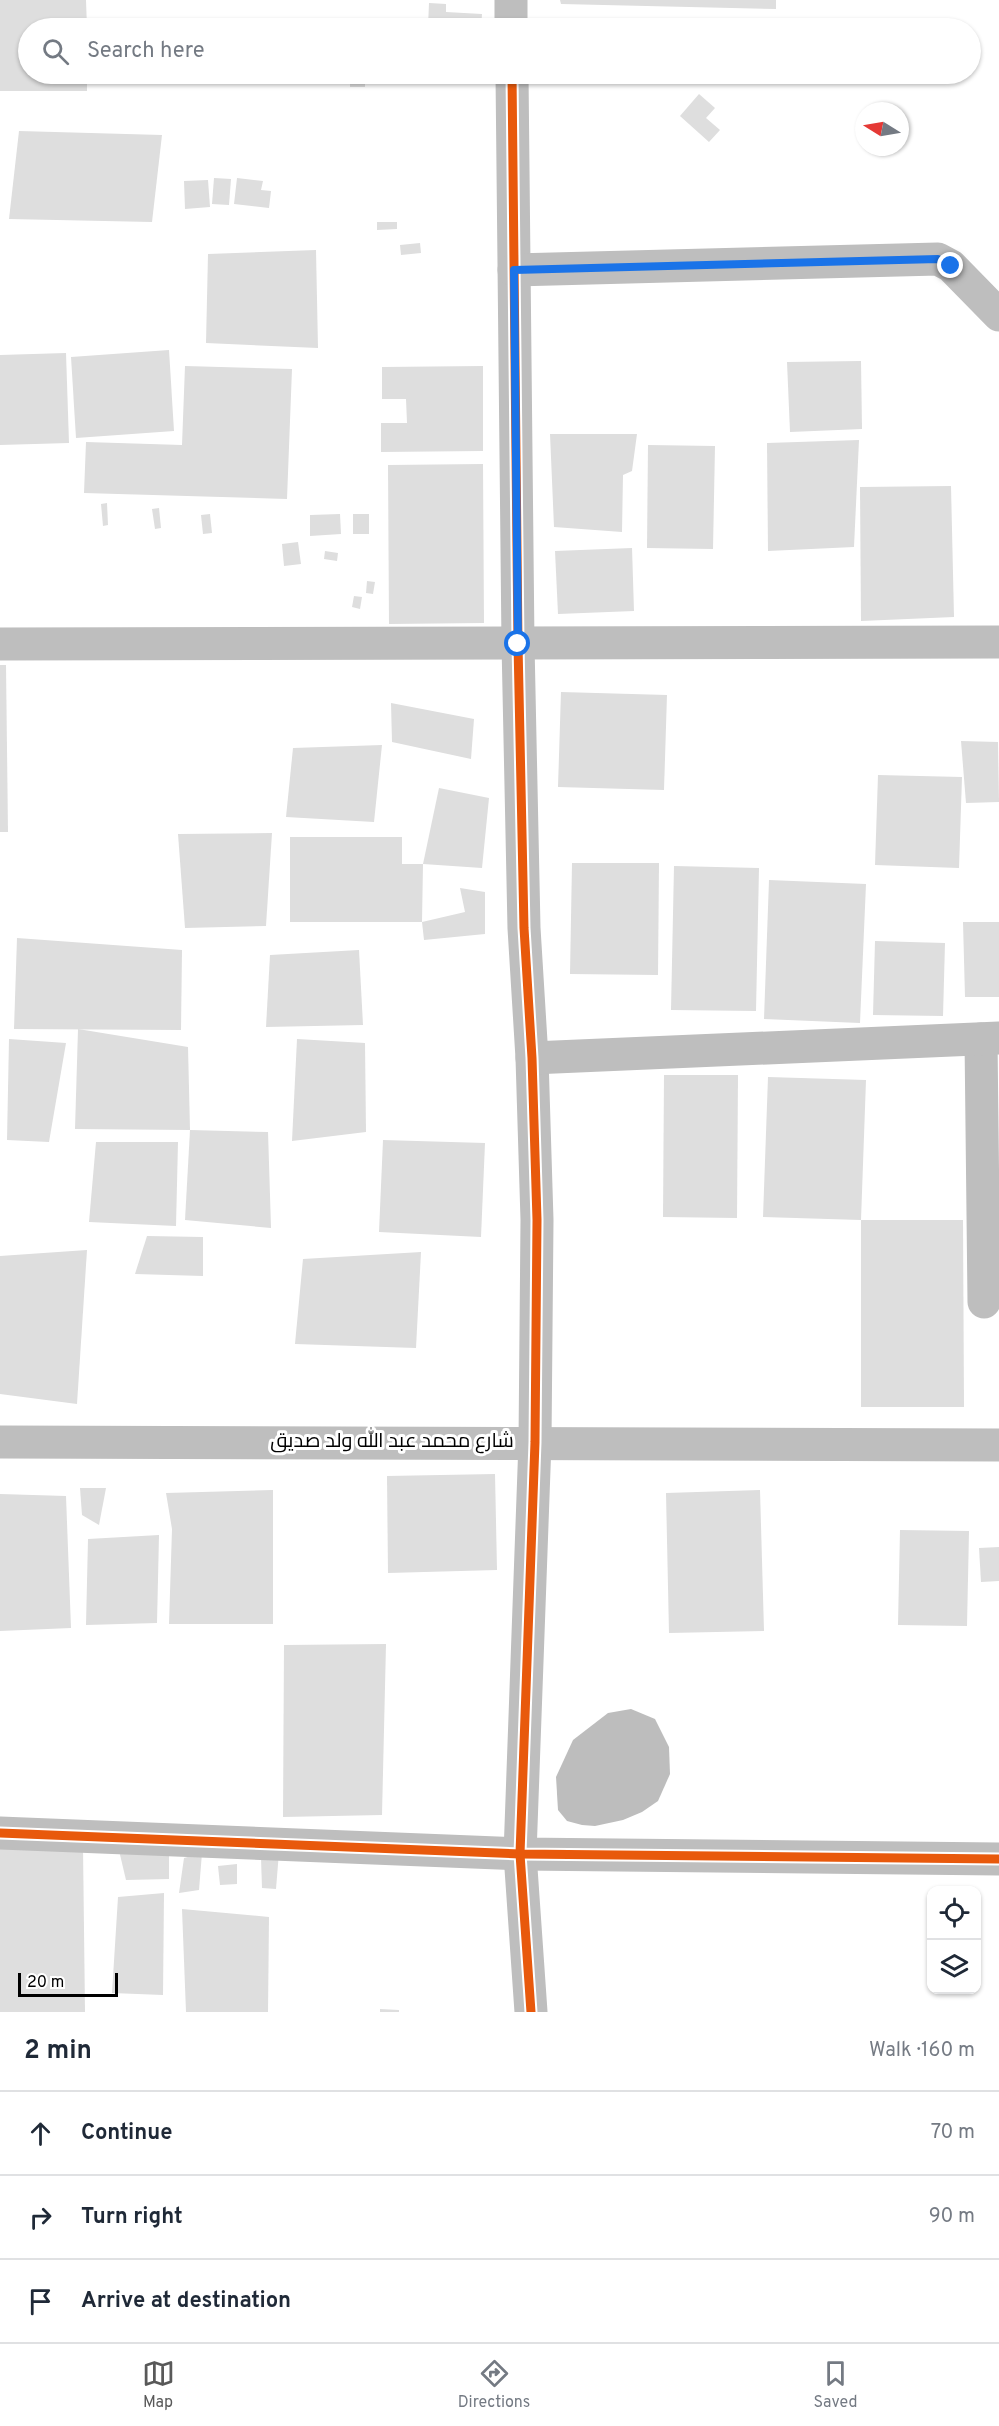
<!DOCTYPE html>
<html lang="en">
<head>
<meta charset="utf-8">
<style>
	body { margin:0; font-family:Overpass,Cairo,sans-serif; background:#f2f2f3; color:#1f2937 }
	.controls { position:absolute; right:18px; bottom:18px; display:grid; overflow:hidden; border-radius:12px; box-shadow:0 2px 4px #0004 }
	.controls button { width:54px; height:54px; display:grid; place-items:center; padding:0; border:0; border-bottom:2px solid #e0e1e3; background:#fff; color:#1f2937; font:30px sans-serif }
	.compass { position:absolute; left:855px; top:102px; width:54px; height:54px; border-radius:50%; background:#fff; box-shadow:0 2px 4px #0004; rotate:281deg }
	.scale { position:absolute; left:18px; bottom:15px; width:100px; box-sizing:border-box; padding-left:6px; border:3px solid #000; border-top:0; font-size:16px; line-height:21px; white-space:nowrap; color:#000; -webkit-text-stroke:4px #fff; paint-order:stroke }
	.stop { position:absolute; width:18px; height:18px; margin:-14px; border:4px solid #1a73e8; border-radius:50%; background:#fff }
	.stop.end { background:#1a73e8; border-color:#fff; box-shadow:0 2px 6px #0008 }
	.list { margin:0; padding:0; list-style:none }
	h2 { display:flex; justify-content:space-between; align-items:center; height:78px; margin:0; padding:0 24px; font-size:26px }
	h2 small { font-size:20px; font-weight:400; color:#747a83 }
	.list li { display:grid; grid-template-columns:39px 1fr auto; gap:18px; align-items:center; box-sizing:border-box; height:84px; padding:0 24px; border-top:2px solid #e0e1e3 }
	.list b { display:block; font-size:22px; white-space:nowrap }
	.list em { font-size:20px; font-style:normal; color:#747a83 }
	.icon { flex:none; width:33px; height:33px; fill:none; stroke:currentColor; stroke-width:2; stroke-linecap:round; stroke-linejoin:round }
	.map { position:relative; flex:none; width:999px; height:2012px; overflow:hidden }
	.search { position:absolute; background:#fff; box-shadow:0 2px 4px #0004; left:18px; right:18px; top:18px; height:66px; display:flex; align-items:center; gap:15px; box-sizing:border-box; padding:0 21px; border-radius:33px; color:#747a83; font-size:22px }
	.sheet { height:330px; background:#fff }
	nav { display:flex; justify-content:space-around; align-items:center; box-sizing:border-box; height:84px; border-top:2px solid #e0e1e3; background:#fff; font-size:16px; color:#747a83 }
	nav a { display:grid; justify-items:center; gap:3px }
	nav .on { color:#595959 }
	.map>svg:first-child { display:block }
	.water { fill:#bdbdbd }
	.building { fill:#dedede }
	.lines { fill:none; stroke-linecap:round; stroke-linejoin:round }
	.street { stroke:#bebebe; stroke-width:33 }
	.cycleway-casing { stroke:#fff; stroke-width:13 }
	.cycleway { stroke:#e8590c; stroke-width:9 }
	.route { stroke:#1a73e8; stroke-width:8 }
	.labels { text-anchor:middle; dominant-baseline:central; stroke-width:6; stroke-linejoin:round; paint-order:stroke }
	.street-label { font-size:20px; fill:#000; stroke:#fff }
</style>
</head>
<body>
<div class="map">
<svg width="999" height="2012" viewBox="0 0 999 2012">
	<rect width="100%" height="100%" fill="#fff"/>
	<!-- water -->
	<path class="water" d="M631 1709 655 1719 669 1747 670 1774 658 1801 642 1812 623 1820 595 1826 582 1825 567 1821 558 1810 556 1777 573 1740 608 1713Z"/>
	<!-- building -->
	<g class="building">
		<path d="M0 0H86L87 28H28V74H87V91H0Z"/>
		<path d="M560 0H776V9L561 4Z"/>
		<path d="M429 3 446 4V12L482 14 481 28 428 27Z"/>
		<rect x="350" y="74" width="15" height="13"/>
		<path d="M699 94 715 108 706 118 720 130 709 142 680 116Z"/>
		<path d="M19 131 162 135 152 222 9 219Z"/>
		<path d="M214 178 231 179 229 205 212 204Z"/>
		<path d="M237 178 263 181 261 190 271 191 269 208 234 204Z"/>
		<path d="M208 180 210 207 185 209 184 181Z"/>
		<path d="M377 222H397V229L377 230Z"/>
		<path d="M420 243 421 253 401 255 400 245Z"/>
		<path d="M316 250 318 348 206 343 208 254Z"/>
		<path d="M169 350 174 431 76 438 71 357Z"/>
		<path d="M66 353 69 443 0 445V355Z"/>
		<path d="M861 361 862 429 790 432 787 362Z"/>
		<path d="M185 366 292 369 287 499 84 493 86 442 182 445Z"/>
		<path d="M483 366V451L381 452V423H407L406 399H382V367Z"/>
		<path d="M550 434H637L632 471 623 475 622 532 554 527Z"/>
		<path d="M859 440 854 547 768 551 767 443Z"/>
		<path d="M648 445 715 446 713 549 647 548Z"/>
		<path d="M483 464 484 623 389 624 388 465Z"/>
		<path d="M951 486 954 617 861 621 860 487Z"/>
		<path d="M107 503 108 525 103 526 101 504Z"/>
		<path d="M159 508 161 528 155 529 152 509Z"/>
		<path d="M210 514 212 533 203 534 201 515Z"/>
		<path d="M340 514 341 534 310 536V515Z"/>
		<rect x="353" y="514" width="16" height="20"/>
		<path d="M298 542 301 564 284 566 282 544Z"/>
		<path d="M632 548 634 611 558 614 555 551Z"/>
		<path d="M325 551 338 553 337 561 324 559Z"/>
		<path d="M367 581 375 582 373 594 366 593Z"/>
		<path d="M354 596 362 597 360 609 352 607Z"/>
		<path d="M0 665H6L8 832H0Z"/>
		<path d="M561 692 667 695 664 790 558 787Z"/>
		<path d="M391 703 474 719 471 759 392 742Z"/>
		<path d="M961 741 998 742 999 802 966 803Z"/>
		<path d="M382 745 374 822 286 817 293 748Z"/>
		<path d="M878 775 962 777 959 868 875 865Z"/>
		<path d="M439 788 489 798 482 868 423 864Z"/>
		<path d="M272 833 266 926 185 928 178 834Z"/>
		<path d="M290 837H402V864H423L422 922H290Z"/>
		<path d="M572 863H659L658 975 570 974Z"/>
		<path d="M674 866 759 868 756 1011 671 1010Z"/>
		<path d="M769 880 866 884 860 1023 764 1019Z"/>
		<path d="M460 888 485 892V934L424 940 422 922 465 912Z"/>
		<path d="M963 922H999V997H965Z"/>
		<path d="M17 938 182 950 181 1030 14 1029Z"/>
		<path d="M875 941 945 943 943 1016 873 1015Z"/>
		<path d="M359 950 363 1025 266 1027 270 955Z"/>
		<path d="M78 1029 188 1047 190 1130 75 1129Z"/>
		<path d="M9 1039 66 1043 49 1142 7 1140Z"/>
		<path d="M297 1039 365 1043 366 1132 292 1141Z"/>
		<path d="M664 1075H738L737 1218 663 1217Z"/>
		<path d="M768 1077 866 1080 861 1220 763 1217Z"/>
		<path d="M190 1130 268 1132 271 1228 185 1220Z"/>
		<path d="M383 1140 485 1143 481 1237 379 1232Z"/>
		<path d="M96 1142H178L176 1226 89 1222Z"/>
		<path d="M861 1220H963L964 1407H861Z"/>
		<path d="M147 1236 203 1237V1276L135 1274Z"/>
		<path d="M87 1250 77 1404 0 1394V1256Z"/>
		<path d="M421 1252 416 1348 295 1344 303 1259Z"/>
		<path d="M495 1474 497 1570 388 1573 387 1476Z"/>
		<path d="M80 1488H106L99 1525 82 1515Z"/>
		<path d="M273 1490V1624H169L172 1529 166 1493Z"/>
		<path d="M760 1490 764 1631 669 1633 666 1493Z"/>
		<path d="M0 1494 66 1496 71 1628 0 1631Z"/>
		<path d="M900 1530 969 1531 967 1626 898 1625Z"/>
		<path d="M159 1535 157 1623 86 1625 88 1539Z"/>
		<path d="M999 1547V1581L981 1582 979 1548Z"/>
		<path d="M386 1644 382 1815 283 1817 284 1645Z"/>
		<path d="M117 1842 169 1853V1879L126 1880Z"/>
		<path d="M83 1847 85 2012H0V1848Z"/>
		<path d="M279 1852 276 1889 262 1888 261 1858Z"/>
		<path d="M202 1853 199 1890 179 1893 184 1858Z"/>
		<path d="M237 1864V1884L220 1885 218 1866Z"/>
		<path d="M164 1893 163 1995 112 1993 118 1897Z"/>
		<path d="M182 1909 269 1917 268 2012H186Z"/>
		<path d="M380 2009 399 2010V2012H380Z"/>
	</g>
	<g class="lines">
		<!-- street -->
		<g class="street">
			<path d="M511 0V28"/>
			<path d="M512 74 518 644 524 928 532 1058 537 1220 535 1442 520 1854 531 2012"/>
			<path d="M514 270 938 259 951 266 999 315"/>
			<path d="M0 644 999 642"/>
			<path d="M981 1039 984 1302"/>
			<path d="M532 1058 999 1038"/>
			<path d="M0 1442 999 1445"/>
			<path d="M0 1833 520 1854 999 1859"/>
		</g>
		<!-- cycleway casing -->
		<g class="cycleway-casing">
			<g id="cycleway">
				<path d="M512 74 518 644 524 928 532 1058 537 1220 535 1442 520 1854 531 2012"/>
				<path d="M0 1833 520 1854 999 1859"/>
			</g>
		</g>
		<!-- cycleway -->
		<use href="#cycleway" class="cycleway"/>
	</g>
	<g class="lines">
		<!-- route -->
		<path class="route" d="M518 644 514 270 938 259 951 266"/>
	</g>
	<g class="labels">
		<!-- street labels -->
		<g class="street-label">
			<text x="392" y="1442">شارع محمد عبد الله ولد صديق</text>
		</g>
	</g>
</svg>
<div class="controls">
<button><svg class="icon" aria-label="locate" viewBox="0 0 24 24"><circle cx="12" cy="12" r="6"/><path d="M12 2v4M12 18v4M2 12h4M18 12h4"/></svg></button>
<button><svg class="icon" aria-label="layers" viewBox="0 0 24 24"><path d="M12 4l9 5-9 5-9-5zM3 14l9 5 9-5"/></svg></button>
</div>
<svg class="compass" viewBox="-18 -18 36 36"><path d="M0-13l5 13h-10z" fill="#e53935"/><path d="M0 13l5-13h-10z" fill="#747a83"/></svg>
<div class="scale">20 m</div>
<div class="stop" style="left:518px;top:644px"></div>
<div class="stop end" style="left:951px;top:266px"></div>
<div class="search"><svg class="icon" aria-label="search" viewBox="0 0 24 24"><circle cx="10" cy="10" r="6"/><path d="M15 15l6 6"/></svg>Search here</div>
</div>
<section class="sheet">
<h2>2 min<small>Walk · 160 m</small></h2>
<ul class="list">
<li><svg class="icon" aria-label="ahead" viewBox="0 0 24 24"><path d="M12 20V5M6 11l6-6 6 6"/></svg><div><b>Continue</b></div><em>70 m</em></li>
<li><svg class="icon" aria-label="right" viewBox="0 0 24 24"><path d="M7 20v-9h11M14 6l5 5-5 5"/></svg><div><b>Turn right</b></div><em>90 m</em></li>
<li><svg class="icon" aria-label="arrive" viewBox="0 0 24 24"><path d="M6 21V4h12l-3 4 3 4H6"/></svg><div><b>Arrive at destination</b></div></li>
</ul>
</section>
<nav>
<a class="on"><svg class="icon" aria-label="map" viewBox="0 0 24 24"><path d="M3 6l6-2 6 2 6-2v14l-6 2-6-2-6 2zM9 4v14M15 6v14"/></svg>Map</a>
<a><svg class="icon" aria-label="directions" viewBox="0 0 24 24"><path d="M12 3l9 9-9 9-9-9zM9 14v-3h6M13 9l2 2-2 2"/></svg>Directions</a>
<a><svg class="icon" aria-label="saved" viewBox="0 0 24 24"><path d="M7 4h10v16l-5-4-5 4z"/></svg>Saved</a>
</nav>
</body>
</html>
